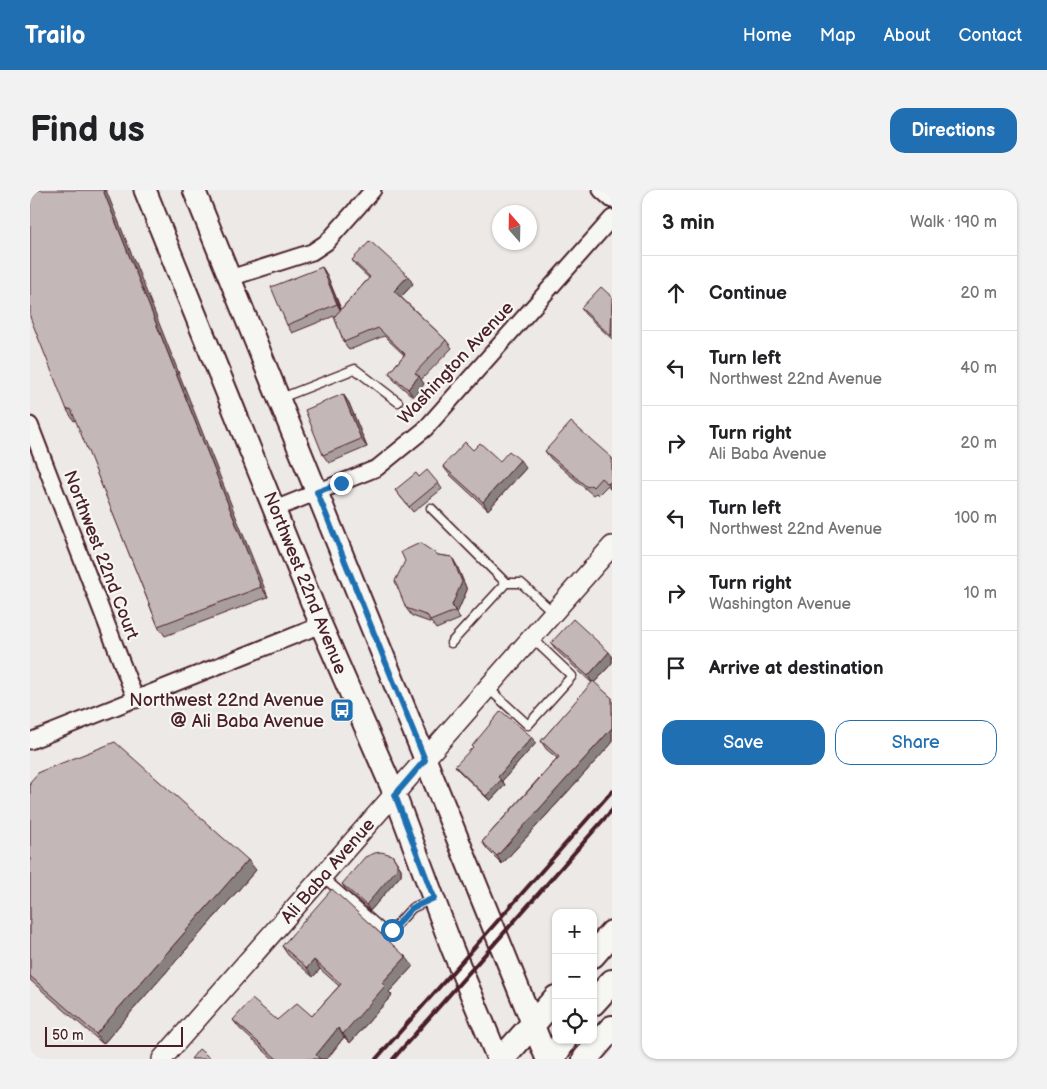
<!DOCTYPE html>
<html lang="en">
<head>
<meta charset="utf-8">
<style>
	body { margin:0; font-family:"Balsamiq Sans",sans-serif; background:#f2f2f2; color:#202124 }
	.controls { position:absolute; right:15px; bottom:15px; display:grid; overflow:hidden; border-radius:10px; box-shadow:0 1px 4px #0004 }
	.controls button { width:45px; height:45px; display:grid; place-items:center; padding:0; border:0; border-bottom:1px solid #e0e0e0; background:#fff; color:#202124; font:25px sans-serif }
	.compass { position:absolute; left:462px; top:15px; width:45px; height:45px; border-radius:50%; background:#fff; box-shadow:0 1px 4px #0004; rotate:340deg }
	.scale { position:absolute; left:15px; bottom:12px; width:138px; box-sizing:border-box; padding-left:5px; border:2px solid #4a1f2b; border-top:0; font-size:14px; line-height:18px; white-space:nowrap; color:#4a1f2b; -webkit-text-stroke:4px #f6f6f2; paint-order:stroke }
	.stop { position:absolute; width:15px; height:15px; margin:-11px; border:4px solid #1f6fb2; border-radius:50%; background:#fff }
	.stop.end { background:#1f6fb2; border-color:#fff; box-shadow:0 1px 5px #0008 }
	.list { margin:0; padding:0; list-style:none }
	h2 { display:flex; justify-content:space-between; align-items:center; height:65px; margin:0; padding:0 20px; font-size:21px }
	h2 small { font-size:16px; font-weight:400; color:#757577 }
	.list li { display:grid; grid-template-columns:32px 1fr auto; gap:15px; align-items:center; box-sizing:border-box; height:75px; padding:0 20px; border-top:1px solid #e0e0e0 }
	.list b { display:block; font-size:19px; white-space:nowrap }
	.list p { margin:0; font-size:16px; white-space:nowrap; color:#757577 }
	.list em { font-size:16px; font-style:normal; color:#757577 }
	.actions { display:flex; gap:10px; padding:15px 20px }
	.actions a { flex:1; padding:11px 0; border:1px solid #1f6fb2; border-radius:15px; text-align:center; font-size:18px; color:#1f6fb2 }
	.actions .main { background:#1f6fb2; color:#fff }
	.icon { flex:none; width:28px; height:28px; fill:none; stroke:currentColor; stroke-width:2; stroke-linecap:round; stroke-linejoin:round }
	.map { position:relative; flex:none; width:582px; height:869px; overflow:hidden; border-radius:15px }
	header { display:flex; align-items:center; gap:30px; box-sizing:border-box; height:70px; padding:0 25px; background:#1f6fb2; color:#fff }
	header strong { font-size:24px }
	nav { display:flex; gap:28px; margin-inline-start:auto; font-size:18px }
	.intro { display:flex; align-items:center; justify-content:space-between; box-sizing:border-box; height:120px; padding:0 30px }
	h1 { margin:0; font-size:35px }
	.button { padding:12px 22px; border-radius:15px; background:#1f6fb2; color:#fff; font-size:18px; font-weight:700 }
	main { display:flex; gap:30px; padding:0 30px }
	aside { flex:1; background:#fff; border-radius:15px; box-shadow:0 1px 4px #0004 }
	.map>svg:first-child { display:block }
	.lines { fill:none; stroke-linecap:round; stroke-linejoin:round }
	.service-casing { stroke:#4a1f2b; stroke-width:11 }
	.minor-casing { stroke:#4a1f2b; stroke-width:19 }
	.tertiary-casing { stroke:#4a1f2b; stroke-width:22 }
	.secondary-casing { stroke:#4a1f2b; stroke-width:25 }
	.primary-casing { stroke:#4a1f2b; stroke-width:28 }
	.service { stroke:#f6f6f2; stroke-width:8 }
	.minor { stroke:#f6f6f2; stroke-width:15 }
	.tertiary { stroke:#f6f6f2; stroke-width:19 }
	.secondary { stroke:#f6f6f2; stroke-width:21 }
	.primary { stroke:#f6f6f2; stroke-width:24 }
	.rail { stroke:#4a1f2b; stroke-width:4 }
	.wall { fill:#a99d9d; stroke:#4a1f2b }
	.shaded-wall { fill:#898080; stroke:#4a1f2b }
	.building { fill:#c4b7b7; stroke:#4a1f2b }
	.route { stroke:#1f6fb2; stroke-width:6 }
	.labels { text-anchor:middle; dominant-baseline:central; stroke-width:4.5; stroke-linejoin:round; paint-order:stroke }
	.street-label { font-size:18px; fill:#4a1f2b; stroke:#f6f6f2 }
	.poi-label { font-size:18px; fill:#4a1f2b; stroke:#f6f6f2; text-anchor:end }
</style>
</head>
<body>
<header>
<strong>Trailo</strong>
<nav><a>Home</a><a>Map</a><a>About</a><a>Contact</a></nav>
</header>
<div class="intro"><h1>Find us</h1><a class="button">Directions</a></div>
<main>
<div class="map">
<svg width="582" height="869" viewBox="0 0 582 869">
	<rect width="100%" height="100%" fill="#ece9e6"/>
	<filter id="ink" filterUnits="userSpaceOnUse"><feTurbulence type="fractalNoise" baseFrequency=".02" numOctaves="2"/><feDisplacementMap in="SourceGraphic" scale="10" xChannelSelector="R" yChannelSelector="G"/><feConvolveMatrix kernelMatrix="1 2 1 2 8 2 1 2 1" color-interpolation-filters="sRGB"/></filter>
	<g filter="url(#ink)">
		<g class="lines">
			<!-- service casing -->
			<g class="service-casing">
				<g id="service">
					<path d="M251 208 325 179 368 212"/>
					<path d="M401 318 476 393 421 453"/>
					<path d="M476 393H491L523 422"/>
					<path d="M458 498 498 535 542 486 502 448"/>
					<path d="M293 687 352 739 362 740 382 718 402 709"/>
				</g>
			</g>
			<!-- minor casing -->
			<g class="minor-casing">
				<g id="minor">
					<path d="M571 0 582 10"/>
					<path d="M200 88 282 62 297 52 343 0"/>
					<path d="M0 235 106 510"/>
					<path d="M245 319 347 278 395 239 582 28"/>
					<path d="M0 551 291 435"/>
				</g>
			</g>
			<!-- tertiary casing -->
			<g class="tertiary-casing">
				<path id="tertiary" d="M132 869 582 356"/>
			</g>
			<!-- secondary casing -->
			<g class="secondary-casing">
				<g id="secondary">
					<path d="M115 0 291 435 365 605 422 758 468 869"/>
					<path d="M164 0 517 869"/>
				</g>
			</g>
			<!-- primary casing -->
			<g class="primary-casing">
				<g id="primary">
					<path d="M563 765 582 743"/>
					<path d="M563 813 582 792"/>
					<path d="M472 869 526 808"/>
					<path d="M522 869 534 850"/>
					<path d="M555 869 582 838"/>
				</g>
			</g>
			<!-- service -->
			<use href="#service" class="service"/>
			<!-- minor -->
			<use href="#minor" class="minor"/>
			<!-- tertiary -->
			<use href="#tertiary" class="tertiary"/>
			<!-- secondary -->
			<use href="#secondary" class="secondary"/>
			<!-- primary -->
			<use href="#primary" class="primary"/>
			<!-- rail -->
			<g class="rail">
				<path d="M346 869 582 601"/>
				<path d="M363 869 582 620"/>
			</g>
		</g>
		<!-- wall -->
		<g class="wall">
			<path d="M0 0 238 407 135 446 128 436 46 230 44 231 37 220Z"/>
			<path d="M322 70 383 94 371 107 416 150 422 158 391 190 394 194 383 207 364 190 359 183 374 165 354 146 319 160 314 152 304 126 262 143 257 135 292 77 297 85 311 119 339 88 327 77Z"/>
			<path d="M582 107V149L555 124 551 118Z"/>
			<path d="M313 204 319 213 337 257 299 273 293 265Z"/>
			<path d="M515 261 582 268V301L577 296 568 305 566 303 563 305 521 269Z"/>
			<path d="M470 271 496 278 458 320 419 284 413 276Z"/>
			<path d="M389 287 408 293 412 299 383 322 365 300Z"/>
			<path d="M408 365 422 367 427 376 437 400 427 423 430 429 406 439 402 433 382 426 376 418Z"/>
			<path d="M521 453 582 466V473L564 493 582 508V553L472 674 458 660 452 652 527 568 516 559 511 551 562 493 527 461Z"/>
			<path d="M502 547 506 553 472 591 475 595 460 611 429 581 425 576Z"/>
			<path d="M0 592 226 680 73 854 0 790Z"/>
			<path d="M362 665 371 679V685L340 721 316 700 312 694Z"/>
			<path d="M252 756 383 776 359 802 362 805 320 853 314 847 297 869H243L210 839 203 830H247L282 826 309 796 290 779 283 787 258 765Z"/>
		</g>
		<!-- shaded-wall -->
		<g class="shaded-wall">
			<path d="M73 0H76L238 407 231 397Z"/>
			<path d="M292 77 297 85 312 123 307 114Z"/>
			<path d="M378 86 383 94 369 109 364 101Z"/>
			<path d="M389 186 394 194 383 207 378 199Z"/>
			<path d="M313 204 319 213 337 257 331 249Z"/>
			<path d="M490 270 496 278 458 320 453 312Z"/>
			<path d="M582 290V300L578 294Z"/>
			<path d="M422 367 427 376 437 400 427 423 430 429 422 415Z"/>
			<path d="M579 462 582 466V473L563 494 558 486Z"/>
			<path d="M582 538V553L472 674 467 666Z"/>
			<path d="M502 547 506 553 472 591 475 595 460 611 456 606 468 587Z"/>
			<path d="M362 665 371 679V685L340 721 336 715Z"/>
			<path d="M218 670 226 680 73 854 66 844Z"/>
			<path d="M376 767 383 776 359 802 362 805 320 853 313 844 352 793Z"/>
			<path d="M284 770 290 779 283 787 277 778Z"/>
			<path d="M308 838 314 847 297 869H289L286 865Z"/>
		</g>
		<!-- building -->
		<g class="building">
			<path d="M0 0H73L231 397 128 436 41 219 37 220 0 127Z"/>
			<path d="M340 51 378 86 364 101 416 150 385 183 389 186 378 199 359 183 375 164 348 138 314 152 304 127 340 87 322 70Z"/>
			<path d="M292 77 307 114 257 135 241 97Z"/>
			<path d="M571 97 582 107 581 146 551 118Z"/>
			<path d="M313 204 331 249 293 265 275 220Z"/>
			<path d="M541 232 582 268V290L578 294 571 288 563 297 561 295 557 297 515 261Z"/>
			<path d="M435 252 443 260 450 253 470 271 479 261 490 270 453 312 413 276Z"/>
			<path d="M397 280 408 293 379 317 365 300 386 283 389 287Z"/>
			<path d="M390 353 408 365 422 367 432 392 422 415 425 421 400 431 398 426 376 418 365 391 375 371 371 362Z"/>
			<path d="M543 429 579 462 558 486 521 453Z"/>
			<path d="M563 491 582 508V538L467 666 452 652 529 567 511 551Z"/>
			<path d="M471 521 502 547 468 587 471 590 456 606 425 576 443 557 442 556Z"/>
			<path d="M85 552 218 670 66 844 0 786V592L9 582Z"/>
			<path d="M351 662 362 665 367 673V679L336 715 312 694 335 667 345 663Z"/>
			<path d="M302 699 376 767 352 793 355 796 313 844 308 838 286 865 290 869H247L203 830 222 809 247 830 267 813 282 826 311 794 284 770 277 778 252 756Z"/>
			<path d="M169 859 181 869H161Z"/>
		</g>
	</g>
	<g class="lines" filter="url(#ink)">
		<!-- route -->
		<path class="route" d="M311 293 287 302 395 570 365 605 404 708 382 718 362 740"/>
	</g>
	<!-- icons -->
	<defs>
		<g id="bus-square" transform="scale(1.25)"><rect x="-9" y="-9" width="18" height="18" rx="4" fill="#1f6fb2" stroke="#f6f6f2"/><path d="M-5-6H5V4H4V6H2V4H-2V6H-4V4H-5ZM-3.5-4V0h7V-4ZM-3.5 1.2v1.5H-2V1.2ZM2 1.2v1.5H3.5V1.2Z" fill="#fff"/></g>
	</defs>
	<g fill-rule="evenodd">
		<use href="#bus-square" x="312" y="520"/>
	</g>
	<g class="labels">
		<!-- street labels -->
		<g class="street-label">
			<text transform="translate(426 173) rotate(-47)">Washington Avenue</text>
			<text transform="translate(71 365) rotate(69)">Northwest 22nd Court</text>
			<text transform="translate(275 393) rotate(68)">Northwest 22nd Avenue</text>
			<text transform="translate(298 681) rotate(-49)">Ali Baba Avenue</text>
		</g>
		<!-- poi labels -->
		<g class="poi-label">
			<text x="294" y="510">Northwest 22nd Avenue<tspan x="294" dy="21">@ Ali Baba Avenue</tspan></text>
		</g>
	</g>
</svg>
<div class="controls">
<button>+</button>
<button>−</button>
<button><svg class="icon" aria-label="locate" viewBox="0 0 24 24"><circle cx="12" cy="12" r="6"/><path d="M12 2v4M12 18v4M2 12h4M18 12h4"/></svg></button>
</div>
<svg class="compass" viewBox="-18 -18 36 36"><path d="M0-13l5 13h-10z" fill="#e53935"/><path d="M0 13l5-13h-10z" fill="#757577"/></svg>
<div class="scale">50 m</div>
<div class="stop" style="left:362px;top:740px"></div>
<div class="stop end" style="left:311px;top:293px"></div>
</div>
<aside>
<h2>3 min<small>Walk · 190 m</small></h2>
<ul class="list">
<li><svg class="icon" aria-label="ahead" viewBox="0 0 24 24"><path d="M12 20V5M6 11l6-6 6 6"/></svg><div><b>Continue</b></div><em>20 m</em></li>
<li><svg class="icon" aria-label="left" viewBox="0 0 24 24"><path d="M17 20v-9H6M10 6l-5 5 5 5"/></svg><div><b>Turn left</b><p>Northwest 22nd Avenue</p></div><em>40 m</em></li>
<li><svg class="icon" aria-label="right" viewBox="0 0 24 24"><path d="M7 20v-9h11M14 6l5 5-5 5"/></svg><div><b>Turn right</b><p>Ali Baba Avenue</p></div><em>20 m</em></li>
<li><svg class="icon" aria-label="left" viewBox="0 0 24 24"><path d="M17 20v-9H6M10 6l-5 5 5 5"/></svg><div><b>Turn left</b><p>Northwest 22nd Avenue</p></div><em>100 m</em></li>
<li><svg class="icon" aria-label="right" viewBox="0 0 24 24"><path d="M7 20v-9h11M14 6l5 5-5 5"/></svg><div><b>Turn right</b><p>Washington Avenue</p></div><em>10 m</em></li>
<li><svg class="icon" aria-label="arrive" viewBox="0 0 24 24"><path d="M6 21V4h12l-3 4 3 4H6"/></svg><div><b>Arrive at destination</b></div></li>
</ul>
<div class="actions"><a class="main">Save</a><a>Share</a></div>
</aside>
</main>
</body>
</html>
